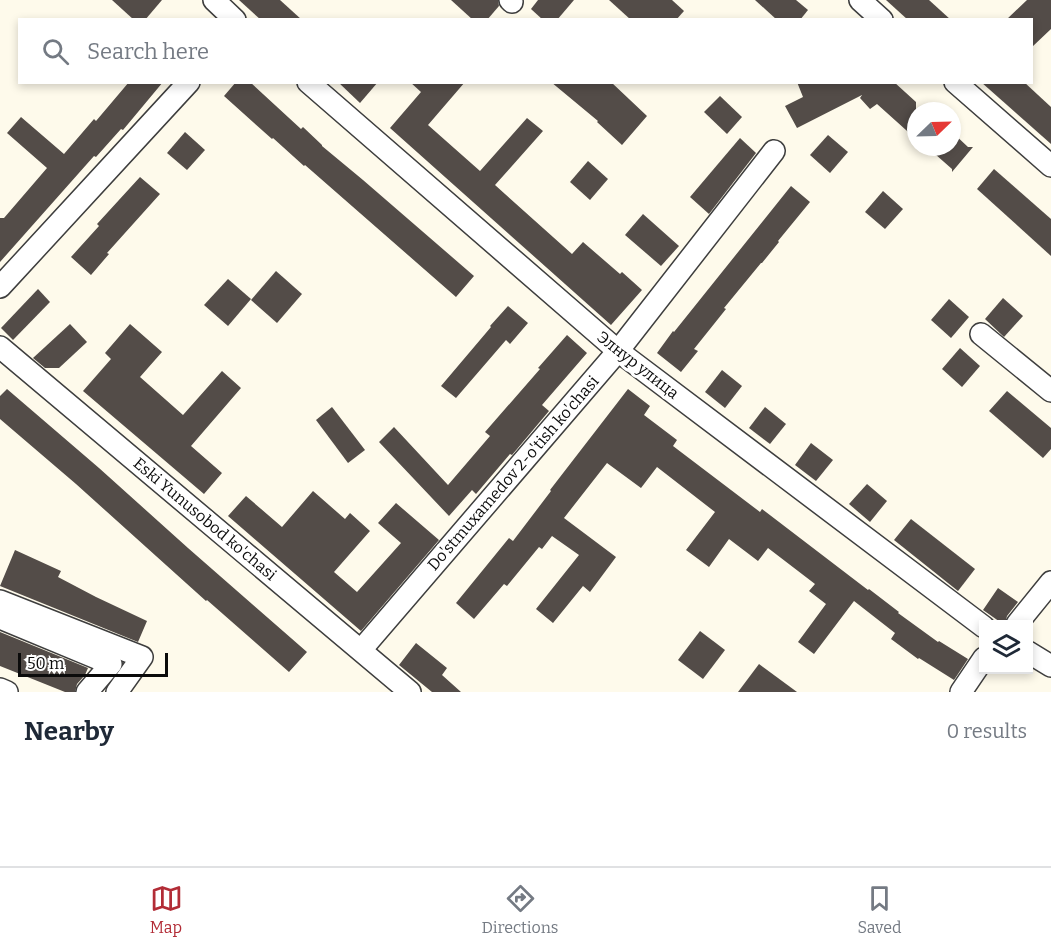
<!DOCTYPE html>
<html lang="en">
<head>
<meta charset="utf-8">
<style>
	body { margin:0; font-family:Bitter,serif; background:#f2f2f3; color:#1f2937 }
	.controls { position:absolute; right:18px; bottom:18px; display:grid; overflow:hidden; border-radius:0px; box-shadow:0 3px 9px #0003 }
	.controls button { width:54px; height:54px; display:grid; place-items:center; padding:0; border:0; border-bottom:2px solid #e0e1e3; background:#fff; color:#1f2937; font:30px sans-serif }
	.compass { position:absolute; left:907px; top:102px; width:54px; height:54px; border-radius:50%; background:#fff; box-shadow:0 3px 9px #0003; rotate:67deg }
	.scale { position:absolute; left:18px; bottom:15px; width:150px; box-sizing:border-box; padding-left:6px; border:3px solid #0b0b0b; border-top:0; font-size:16px; line-height:21px; white-space:nowrap; color:#0b0b0b; -webkit-text-stroke:4px #fff; paint-order:stroke }
	.list { margin:0; padding:0; list-style:none }
	h2 { display:flex; justify-content:space-between; align-items:center; height:78px; margin:0; padding:0 24px; font-size:26px }
	h2 small { font-size:20px; font-weight:400; color:#747a83 }
	.icon { flex:none; width:33px; height:33px; fill:none; stroke:currentColor; stroke-width:2; stroke-linecap:round; stroke-linejoin:round }
	.map { position:relative; flex:none; width:1051px; height:692px; overflow:hidden }
	.search { position:absolute; background:#fff; box-shadow:0 3px 9px #0003; left:18px; right:18px; top:18px; height:66px; display:flex; align-items:center; gap:15px; box-sizing:border-box; padding:0 21px; border-radius:0px; color:#747a83; font-size:22px }
	.sheet { height:174px; background:#fff }
	nav { display:flex; justify-content:space-around; align-items:center; box-sizing:border-box; height:84px; border-top:2px solid #e0e1e3; background:#fff; font-size:16px; color:#747a83 }
	nav a { display:grid; justify-items:center; gap:3px }
	nav .on { color:#b22c36 }
	.map>svg:first-child { display:block }
	.building { fill:#534c48 }
	.lines { fill:none; stroke-linecap:round; stroke-linejoin:round }
	.minor-casing { stroke:#3e3e3e; stroke-width:24 }
	.minor { stroke:#fff; stroke-width:21 }
	.labels { text-anchor:middle; dominant-baseline:central; stroke-width:6; stroke-linejoin:round; paint-order:stroke }
	.street-label { font-size:16px; fill:#0b0b0b; stroke:#fff }
</style>
</head>
<body>
<div class="map">
<svg width="1051" height="692" viewBox="0 0 1051 692">
	<rect width="100%" height="100%" fill="#fefaeb"/>
	<!-- building -->
	<g class="building">
		<path d="M112 0H162L145 20H134Z"/>
		<path d="M239 0H280L302 20H261Z"/>
		<path d="M451 0H498L499 6 487 20H473Z"/>
		<path d="M538 0H574L557 20H543L531 9Z"/>
		<path d="M609 0H672L684 11 676 20H631Z"/>
		<path d="M755 0H796L808 10 800 20H777Z"/>
		<path d="M886 0H929L951 20H908Z"/>
		<path d="M1027 0H1051V29L1032 47V20H1006Z"/>
		<path d="M129 82H163L123 130 121 129 96 157 94 156 0 262V218H4L47 168 7 133 21 117 64 154 94 119 96 121Z"/>
		<path d="M236 82H250L301 129 303 127 322 145V146L363 180 474 276 456 297 305 165 304 166 273 138 272 139 224 96Z"/>
		<path d="M338 82H378L360 103Z"/>
		<path d="M410 82H465L428 125 480 171 527 118 543 131 495 185 572 254 583 242 620 274 622 272 642 290 611 325 390 128 421 92Z"/>
		<path d="M551 82H611L647 116 622 145 597 122 598 121Z"/>
		<path d="M797 82H894L916 102V139L877 104 870 109 860 98 862 95 797 128 785 106 803 97Z"/>
		<path d="M981 82H1024L1051 107V144Z"/>
		<path d="M720 96 742 117 727 134 704 112Z"/>
		<path d="M185 132 205 150 187 170 167 153Z"/>
		<path d="M952 132 968 147H973L952 172V169L927 147H952Z"/>
		<path d="M828 135 848 152 830 173 810 155Z"/>
		<path d="M740 138 756 153 709 214 690 197Z"/>
		<path d="M588 161 608 179 590 200 570 182Z"/>
		<path d="M994 169 1051 219V256L977 189Z"/>
		<path d="M140 177 160 194 107 253 109 254 91 275 71 257 99 226 97 224Z"/>
		<path d="M791 186 810 202 778 241 779 242 762 263H761L724 308 726 309 694 349 698 351 681 372 657 353 673 331 674 332Z"/>
		<path d="M883 191 903 209 885 229 865 212Z"/>
		<path d="M643 214 679 246 661 266 625 235Z"/>
		<path d="M276 271 302 294 277 323 251 300Z"/>
		<path d="M228 279 251 299 228 326 204 305Z"/>
		<path d="M38 289 50 302 13 340 1 328Z"/>
		<path d="M1003 298 1023 316 1004 337 985 319Z"/>
		<path d="M949 299 969 317 951 338 931 320Z"/>
		<path d="M508 306 528 323 510 344 506 340 456 398 441 386 491 327 490 326Z"/>
		<path d="M70 324 87 342 59 368H45L33 358Z"/>
		<path d="M130 324 162 352 140 377 183 415 222 371 241 388 191 446 222 473 204 494 83 391 111 359 105 353Z"/>
		<path d="M567 335 587 353 542 405 549 411 512 455 510 454 476 494 472 490 449 516 379 442 394 427 448 485 490 436 485 432 540 369 538 368Z"/>
		<path d="M960 348 980 366 962 387 942 369Z"/>
		<path d="M722 370 742 386 725 408 705 392Z"/>
		<path d="M7 389 99 468 188 548 307 652 289 672 207 600 206 601 76 484 0 419V396Z"/>
		<path d="M628 389 650 406 644 415 677 440 673 446 760 512 762 509 868 590 869 589 899 612 898 613 938 642 939 641 968 659 954 680 919 658 918 659 891 639 895 633 854 601 814 654 798 642 826 604 809 591 815 584 768 548 758 561 729 539 709 567 686 550 715 512 657 467 641 488 607 463 564 518 616 557 590 592 583 586 553 623 536 609 579 555 552 536 542 549 539 547 507 586 504 584 474 619 456 603 509 538 513 541 551 491 550 490Z"/>
		<path d="M1007 391 1051 428V449L1043 458 989 411Z"/>
		<path d="M332 407 365 450 348 463 316 420Z"/>
		<path d="M765 407 786 424 770 444 749 428Z"/>
		<path d="M811 443 833 460 816 481 795 465Z"/>
		<path d="M867 484 887 501 870 522 849 504Z"/>
		<path d="M313 491 345 519 350 513 370 531 334 572 357 592 401 543 378 523 396 503 439 540 361 631 228 516 246 496 282 527Z"/>
		<path d="M911 519 975 569 958 591 894 540Z"/>
		<path d="M15 550 61 571 58 577 96 597 147 621 138 642 0 586Z"/>
		<path d="M998 588 1018 602 1007 616 1005 624H1003L983 610Z"/>
		<path d="M700 631 725 650 703 679 678 660Z"/>
		<path d="M0 632 88 668 85 675 77 684 75 692H65L0 666Z"/>
		<path d="M416 643 447 668 442 675 461 692H432L399 665Z"/>
		<path d="M759 664 797 692H738Z"/>
	</g>
	<g class="lines">
		<!-- minor casing -->
		<g class="minor-casing">
			<g id="minor">
				<path d="M214 0 235 20"/>
				<path d="M510 0 512 2"/>
				<path d="M860 0 882 20"/>
				<path d="M308 82 618 351 984 627"/>
				<path d="M955 82 1051 166"/>
				<path d="M0 287 189 82"/>
				<path d="M981 334 1051 391"/>
				<path d="M0 347 410 692"/>
				<path d="M0 601 142 657 117 692"/>
				<path d="M0 618 111 664 87 692"/>
				<path d="M1017 624 1051 582"/>
				<path d="M361 650 618 351 774 151"/>
				<path d="M1028 652 1051 666"/>
				<path d="M0 689 7 692"/>
				<path d="M961 692 984 658"/>
			</g>
		</g>
		<!-- minor -->
		<use href="#minor" class="minor"/>
	</g>
	<g class="labels">
		<!-- street labels -->
		<g class="street-label">
			<text transform="translate(638 365) rotate(38)">Элнур улица</text>
			<text transform="translate(513 473) rotate(-49)">Do'stmuxamedov 2-o'tish ko'chasi</text>
			<text transform="translate(205 519) rotate(40)">Eski Yunusobod ko'chasi</text>
		</g>
	</g>
</svg>
<div class="controls">
<button><svg class="icon" aria-label="layers" viewBox="0 0 24 24"><path d="M12 4l9 5-9 5-9-5zM3 14l9 5 9-5"/></svg></button>
</div>
<svg class="compass" viewBox="-18 -18 36 36"><path d="M0-13l5 13h-10z" fill="#e53935"/><path d="M0 13l5-13h-10z" fill="#747a83"/></svg>
<div class="scale">50 m</div>
<div class="search"><svg class="icon" aria-label="search" viewBox="0 0 24 24"><circle cx="10" cy="10" r="6"/><path d="M15 15l6 6"/></svg>Search here</div>
</div>
<section class="sheet">
<h2>Nearby<small>0 results</small></h2>
<ul class="list">
</ul>
</section>
<nav>
<a class="on"><svg class="icon" aria-label="map" viewBox="0 0 24 24"><path d="M3 6l6-2 6 2 6-2v14l-6 2-6-2-6 2zM9 4v14M15 6v14"/></svg>Map</a>
<a><svg class="icon" aria-label="directions" viewBox="0 0 24 24"><path d="M12 3l9 9-9 9-9-9zM9 14v-3h6M13 9l2 2-2 2"/></svg>Directions</a>
<a><svg class="icon" aria-label="saved" viewBox="0 0 24 24"><path d="M7 4h10v16l-5-4-5 4z"/></svg>Saved</a>
</nav>
</body>
</html>
